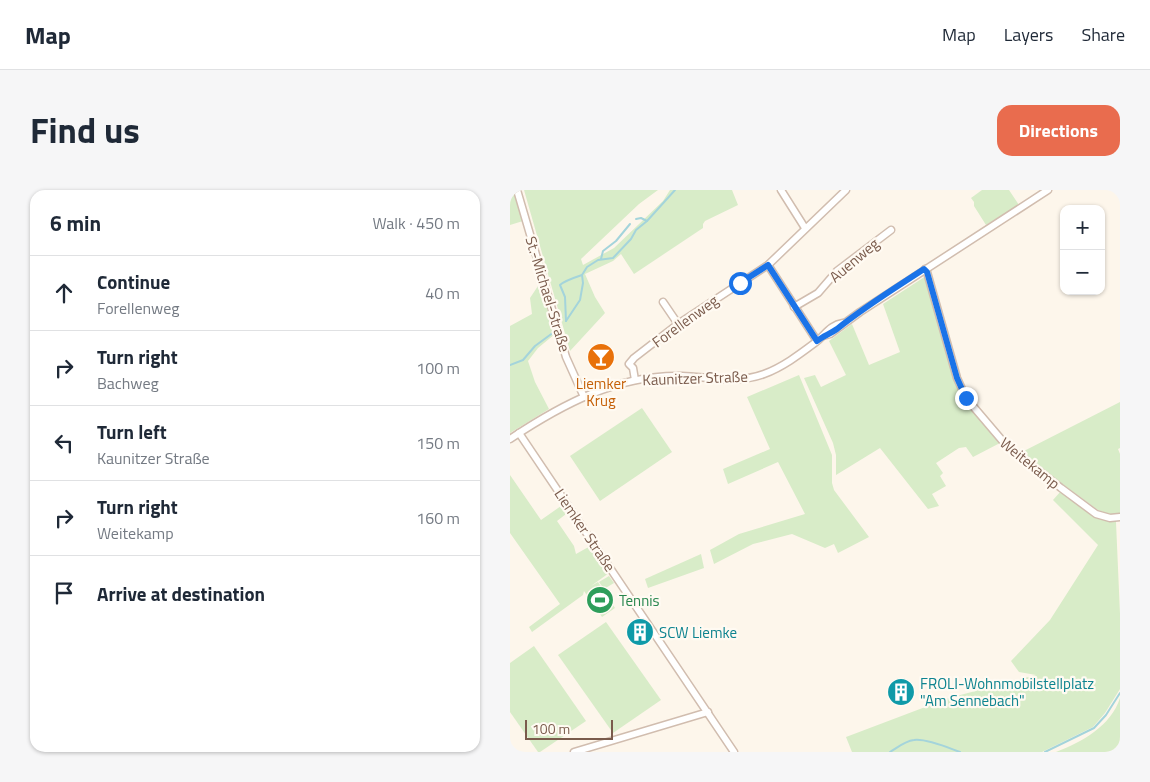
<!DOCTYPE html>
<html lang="en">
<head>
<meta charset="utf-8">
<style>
	body { margin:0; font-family:"Titillium Web",sans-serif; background:#f6f6f7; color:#1f2937 }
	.controls { position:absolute; right:15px; top:15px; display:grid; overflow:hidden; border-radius:10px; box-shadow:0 1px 4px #0004 }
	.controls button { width:45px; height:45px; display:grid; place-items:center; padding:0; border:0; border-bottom:1px solid #e0e1e3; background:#fff; color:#1f2937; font:25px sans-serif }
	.scale { position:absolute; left:15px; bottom:12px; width:88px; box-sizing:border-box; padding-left:5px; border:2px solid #7a5b4c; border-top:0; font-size:14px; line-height:18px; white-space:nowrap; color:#7a5b4c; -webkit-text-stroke:4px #fffaf2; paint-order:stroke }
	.stop { position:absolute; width:15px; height:15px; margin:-11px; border:4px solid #1a73e8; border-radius:50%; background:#fff }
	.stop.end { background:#1a73e8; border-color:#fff; box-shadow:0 1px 5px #0008 }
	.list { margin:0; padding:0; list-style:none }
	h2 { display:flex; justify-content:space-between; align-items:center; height:65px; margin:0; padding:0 20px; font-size:21px }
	h2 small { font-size:16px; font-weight:400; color:#747a83 }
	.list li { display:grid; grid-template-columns:32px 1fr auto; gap:15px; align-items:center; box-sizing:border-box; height:75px; padding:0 20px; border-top:1px solid #e0e1e3 }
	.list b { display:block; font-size:19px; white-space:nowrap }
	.list p { margin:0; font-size:16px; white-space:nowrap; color:#747a83 }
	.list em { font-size:16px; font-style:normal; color:#747a83 }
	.icon { flex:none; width:28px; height:28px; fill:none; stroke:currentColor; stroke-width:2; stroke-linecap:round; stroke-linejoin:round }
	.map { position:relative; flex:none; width:610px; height:562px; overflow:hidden; border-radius:15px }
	header { display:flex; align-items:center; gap:30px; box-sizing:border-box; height:70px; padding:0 25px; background:#fff; border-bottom:1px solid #e0e1e3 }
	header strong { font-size:24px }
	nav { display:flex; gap:28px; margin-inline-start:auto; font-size:18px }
	.intro { display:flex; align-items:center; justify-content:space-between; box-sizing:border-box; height:120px; padding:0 30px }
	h1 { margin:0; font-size:35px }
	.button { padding:12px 22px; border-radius:15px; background:#e96c4e; color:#fff; font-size:18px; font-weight:700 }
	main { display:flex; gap:30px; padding:0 30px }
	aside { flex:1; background:#fff; border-radius:15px; box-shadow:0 1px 4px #0004 }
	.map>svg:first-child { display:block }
	.green { fill:#d8ecc8 }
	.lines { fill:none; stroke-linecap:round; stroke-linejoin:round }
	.stream { stroke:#a4d4db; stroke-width:2 }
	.minor-casing { stroke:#d1bdaf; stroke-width:9 }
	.minor { stroke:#fff; stroke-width:6 }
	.route { stroke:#1a73e8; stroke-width:6 }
	.labels { text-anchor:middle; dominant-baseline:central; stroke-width:4.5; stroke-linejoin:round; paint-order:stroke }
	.street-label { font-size:15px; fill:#7a5b4c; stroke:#fffaf2 }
	.food-label { font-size:15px; fill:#c56008; stroke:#fffaf2 }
	.leisure-label { font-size:15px; fill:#27864d; stroke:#fffaf2; text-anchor:start }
	.culture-label { font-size:15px; fill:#0d838f; stroke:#fffaf2; text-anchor:start }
</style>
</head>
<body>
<header>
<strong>Map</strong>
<nav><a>Map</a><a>Layers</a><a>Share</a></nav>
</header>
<div class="intro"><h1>Find us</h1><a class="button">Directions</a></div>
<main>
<aside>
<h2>6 min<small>Walk · 450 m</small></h2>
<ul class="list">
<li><svg class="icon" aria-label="ahead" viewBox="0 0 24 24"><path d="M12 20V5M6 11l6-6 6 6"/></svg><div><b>Continue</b><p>Forellenweg</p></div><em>40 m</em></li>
<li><svg class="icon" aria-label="right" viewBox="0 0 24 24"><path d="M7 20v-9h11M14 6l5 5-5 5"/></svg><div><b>Turn right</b><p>Bachweg</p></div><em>100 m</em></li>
<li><svg class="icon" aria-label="left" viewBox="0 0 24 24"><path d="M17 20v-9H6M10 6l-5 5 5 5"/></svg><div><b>Turn left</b><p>Kaunitzer Straße</p></div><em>150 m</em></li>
<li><svg class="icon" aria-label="right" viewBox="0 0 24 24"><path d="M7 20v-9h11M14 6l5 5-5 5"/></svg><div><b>Turn right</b><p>Weitekamp</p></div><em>160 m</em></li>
<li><svg class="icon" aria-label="arrive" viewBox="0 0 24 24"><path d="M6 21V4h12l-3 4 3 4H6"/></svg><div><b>Arrive at destination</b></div></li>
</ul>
</aside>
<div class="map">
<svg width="610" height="562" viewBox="0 0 610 562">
	<rect width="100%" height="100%" fill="#fdf6eb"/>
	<!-- green -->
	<g class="green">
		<path d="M0 0H4L13 31 0 35Z"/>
		<path d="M14 0H148L129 14 71 69 73 75 104 58 153 11 160 0H222L228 15 195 31 193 34V38L124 84 111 64 103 71 75 84 85 107 95 123 60 161Z"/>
		<path d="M472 0H499L509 15 476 35 464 16V12L461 8Z"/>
		<path d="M416 86 455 210 490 253 463 267 456 257 449 258 426 273 433 283 430 286 436 296 422 304 429 316 418 319 370 258 326 285V265L323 253 294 188 305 185 311 197 336 185 319 151 342 134 359 175 390 162 373 114Z"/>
		<path d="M30 93 45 144 28 158 18 171 25 192 39 219 0 243V136L22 124 20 108Z"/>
		<path d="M289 185 322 265V293L324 300 359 347 328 363 324 354 315 358 282 344 243 354 204 374 200 360 229 344 295 324 268 272 218 294 213 279 260 259 237 207Z"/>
		<path d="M610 212V258L608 259 610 264V324L601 325 588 320 510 263Z"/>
		<path d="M132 218 162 262 90 311 60 266Z"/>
		<path d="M0 285 31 330 51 316 56 324 47 331 64 356 66 364 82 355 99 383 81 396 88 392 105 418 92 427 74 401 73 405 22 442 19 437 50 414 0 343Z"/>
		<path d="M551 301 600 331 606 332 610 424V499L595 523 583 537 532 562H342L336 547 439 508 526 485 509 482 501 471 540 430 588 355 543 310Z"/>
		<path d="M191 364 194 378 138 398 135 389Z"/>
		<path d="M99 386 104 393 94 399 89 392Z"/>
		<path d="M96 432 151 510 103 543 48 465Z"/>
		<path d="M24 456 76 531 30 562H28L0 522V473Z"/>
		<path d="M610 508V562H546C572 552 601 536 610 508Z"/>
	</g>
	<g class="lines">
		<!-- stream -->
		<g class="stream">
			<path d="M126 29 131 28 137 31"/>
			<path d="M91 69 93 61 106 51 120 34"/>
			<path d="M56 131 70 110 73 93 72 85 77 77 88 70 103 68 121 49 126 40 137 31 165 0"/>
			<path d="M56 131 55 107 50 95C54 91 66 87 72 85"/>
			<path d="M0 175 13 170 25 156 44 142"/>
			<path d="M380 562C388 557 395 551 404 550 416 548 439 558 450 562"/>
			<path d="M535 562 584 538 596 525 610 503"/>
		</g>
		<!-- minor casing -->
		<g class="minor-casing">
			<g id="minor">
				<path d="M7 0 56 167 74 207"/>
				<path d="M271 0 295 38"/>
				<path d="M258 75 307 151"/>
				<path d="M415 79 417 82 447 188 456 208 496 255 551 298 586 324 600 328 610 327"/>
				<path d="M153 112 168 134"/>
				<path d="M284 117 308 103 327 81 381 40"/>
				<path d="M313 146 320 144 350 122 538 0"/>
				<path d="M125 190 123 178 119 174 124 168 168 134 258 75 336 0"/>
				<path d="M9 243 224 562"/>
				<path d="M0 249C51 215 108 184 172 186 199 187 227 194 254 184 273 177 290 164 306 152 315 145 320 135 333 133"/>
				<path d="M64 562 198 522"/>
			</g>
		</g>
		<!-- minor -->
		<use href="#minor" class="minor"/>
	</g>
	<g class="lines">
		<!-- route -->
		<path class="route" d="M230 93 258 75 307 151C313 146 320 144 327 139 354 117 385 98 414 79L417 82 447 188 456 208"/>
	</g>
	<!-- icons -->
	<defs>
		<g id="bar-disc" transform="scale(1.4375)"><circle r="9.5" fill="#e8710a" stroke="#fffaf2"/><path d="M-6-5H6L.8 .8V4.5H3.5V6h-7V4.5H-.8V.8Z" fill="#fff"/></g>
		<g id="stadium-disc" transform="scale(1.4375)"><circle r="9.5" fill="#2e9e5b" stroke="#fffaf2"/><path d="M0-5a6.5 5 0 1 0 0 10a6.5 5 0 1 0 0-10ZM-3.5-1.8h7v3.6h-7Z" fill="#fff"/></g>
		<g id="building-disc" transform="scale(1.4375)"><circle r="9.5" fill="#0f9aa8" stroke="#fffaf2"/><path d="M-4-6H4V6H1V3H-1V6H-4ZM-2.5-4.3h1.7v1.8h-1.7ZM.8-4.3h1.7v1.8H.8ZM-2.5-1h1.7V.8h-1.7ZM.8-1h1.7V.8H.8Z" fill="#fff"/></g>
	</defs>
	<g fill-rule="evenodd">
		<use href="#bar-disc" x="91" y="167"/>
		<use href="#stadium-disc" x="90" y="410"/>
		<use href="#building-disc" x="130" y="442"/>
		<use href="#building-disc" x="391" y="502"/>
	</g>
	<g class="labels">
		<!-- street labels -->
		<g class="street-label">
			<text transform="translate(344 70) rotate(-40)">Auenweg</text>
			<text transform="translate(38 104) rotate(73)">St.-Michael-Straße</text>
			<text transform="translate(175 131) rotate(-36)">Forellenweg</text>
			<text transform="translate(185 188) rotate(-2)">Kaunitzer Straße</text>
			<text transform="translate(520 273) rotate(39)">Weitekamp</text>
			<text transform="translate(75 340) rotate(56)">Liemker Straße</text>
		</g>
		<!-- food labels -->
		<g class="food-label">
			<text x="91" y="193">Liemker<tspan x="91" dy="17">Krug</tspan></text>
		</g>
		<!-- leisure labels -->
		<g class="leisure-label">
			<text x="109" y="410">Tennis</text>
		</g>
		<!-- culture labels -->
		<g class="culture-label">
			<text x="149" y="442">SCW Liemke</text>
			<text x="410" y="493">FROLI-Wohnmobilstellplatz<tspan x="410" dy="17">"Am Sennebach"</tspan></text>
		</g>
	</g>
</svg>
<div class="controls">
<button>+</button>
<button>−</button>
</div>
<div class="scale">100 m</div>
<div class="stop" style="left:230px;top:93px"></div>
<div class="stop end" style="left:456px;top:208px"></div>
</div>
</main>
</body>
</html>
